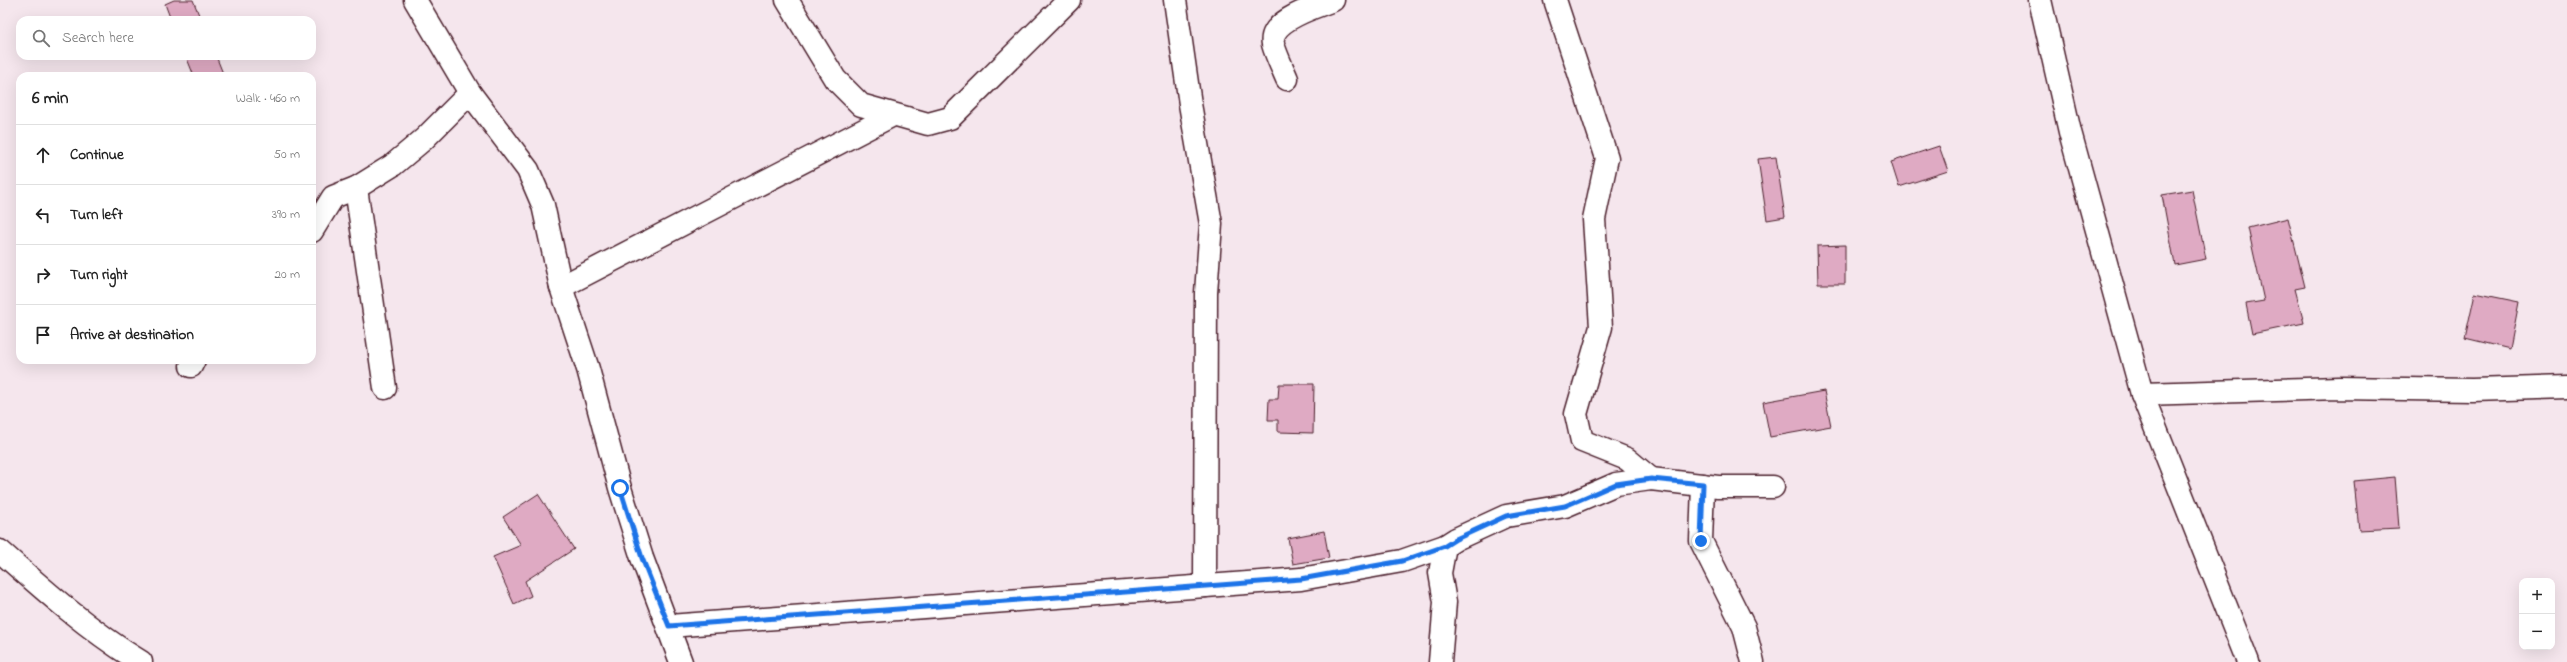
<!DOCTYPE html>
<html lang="en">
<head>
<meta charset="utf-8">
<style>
	body { margin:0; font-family:"Indie Flower",sans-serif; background:#f6f6f6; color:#222 }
	.controls { position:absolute; right:12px; bottom:12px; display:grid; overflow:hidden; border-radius:8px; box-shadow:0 4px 16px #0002 }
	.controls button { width:36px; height:36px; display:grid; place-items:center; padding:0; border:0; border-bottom:1px solid #e0e0e0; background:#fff; color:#222; font:20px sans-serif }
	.stop { position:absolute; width:12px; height:12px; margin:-9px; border:3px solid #1a73e8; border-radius:50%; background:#fff }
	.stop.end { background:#1a73e8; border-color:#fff; box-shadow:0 1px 4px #0008 }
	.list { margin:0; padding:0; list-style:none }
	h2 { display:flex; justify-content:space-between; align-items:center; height:52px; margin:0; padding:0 16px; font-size:17px }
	h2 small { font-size:13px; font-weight:400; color:#767676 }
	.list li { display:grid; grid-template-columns:26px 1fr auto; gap:12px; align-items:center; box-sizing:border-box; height:60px; padding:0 16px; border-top:1px solid #e0e0e0 }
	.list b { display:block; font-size:15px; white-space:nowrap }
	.list em { font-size:13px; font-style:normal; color:#767676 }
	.icon { flex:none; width:22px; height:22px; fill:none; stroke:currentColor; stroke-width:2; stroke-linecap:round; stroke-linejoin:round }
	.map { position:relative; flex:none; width:2567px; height:662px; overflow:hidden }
	.search { position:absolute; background:#fff; box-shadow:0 4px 16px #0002; left:16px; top:16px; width:300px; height:44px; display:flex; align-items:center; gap:10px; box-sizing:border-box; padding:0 14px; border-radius:12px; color:#767676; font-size:15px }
	.panel { position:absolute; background:#fff; box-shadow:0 4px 16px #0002; left:16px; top:72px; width:300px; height:292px; border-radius:12px }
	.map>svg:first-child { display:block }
	.building { fill:#dfaac3; stroke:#4a1f2b }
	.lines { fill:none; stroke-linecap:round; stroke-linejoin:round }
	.minor-casing { stroke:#4a1f2b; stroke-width:25 }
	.minor { stroke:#fff; stroke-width:22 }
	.route { stroke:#1a73e8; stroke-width:5 }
</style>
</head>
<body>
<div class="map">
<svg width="2567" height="662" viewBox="0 0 2567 662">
	<rect width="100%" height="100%" fill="#f5e6ed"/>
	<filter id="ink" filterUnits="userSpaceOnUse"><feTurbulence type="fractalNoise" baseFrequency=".025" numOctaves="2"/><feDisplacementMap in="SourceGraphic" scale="8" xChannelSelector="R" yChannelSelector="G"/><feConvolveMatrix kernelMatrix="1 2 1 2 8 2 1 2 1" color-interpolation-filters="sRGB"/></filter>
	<g filter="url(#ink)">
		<!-- building -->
		<g class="building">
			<path d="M174 0H193L201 20H171L165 4Z"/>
			<path d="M186 56H216L224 76H194Z"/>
			<path d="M1939 146 1948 171 1899 187 1891 162Z"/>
			<path d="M1776 157 1785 217 1767 220 1758 159Z"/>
			<path d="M2192 190 2206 259 2175 265 2162 195Z"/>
			<path d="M2288 218 2305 287 2295 289 2304 323 2252 334 2246 304 2264 301 2248 228Z"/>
			<path d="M1845 245V284H1818L1817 246Z"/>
			<path d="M2475 293 2519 302 2510 349 2465 338Z"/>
			<path d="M1279 384H1314L1313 433 1278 432V420H1268L1269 399H1278Z"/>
			<path d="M1824 391 1831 426 1770 437 1763 402Z"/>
			<path d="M2395 477 2399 528 2359 530 2354 481Z"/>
			<path d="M538 494 574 549 525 581 531 596 514 604 493 557 521 545 503 517Z"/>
			<path d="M1324 531 1329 558 1293 564 1288 538Z"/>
		</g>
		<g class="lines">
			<!-- minor casing -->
			<g class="minor-casing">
				<g id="minor">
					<path d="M415 0 470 93 528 170 543 205 561 287 588 369 620 488 642 558 681 662"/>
					<path d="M787 0 835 79 861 105 928 124 950 118 1069 0"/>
					<path d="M1175 0 1190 104 1211 224 1206 293 1205 586"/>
					<path d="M1555 0 1607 158 1594 219 1601 327 1576 414 1582 441 1627 459 1651 479"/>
					<path d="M2040 0 2070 132 2142 394 2248 662"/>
					<path d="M1287 79C1282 67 1276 55 1273 44 1268 20 1316 7 1333 0"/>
					<path d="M356 188 385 388"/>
					<path d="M312 231 333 197 356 188 393 165 424 139 470 93"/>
					<path d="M561 287 893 115"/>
					<path d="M191 366 194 360"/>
					<path d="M2142 394 2339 388 2472 390 2567 387"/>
					<path d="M1703 485 1701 541 1744 627 1753 662"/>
					<path d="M0 551C45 591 90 631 141 662"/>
					<path d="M669 626 1301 579 1402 561 1445 546"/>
					<path d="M1440 662 1445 602 1440 573 1445 546 1456 539 1506 516 1565 506 1616 484 1651 479 1718 487H1773"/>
				</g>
			</g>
			<!-- minor -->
			<use href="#minor" class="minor"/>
		</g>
	</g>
	<g class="lines" filter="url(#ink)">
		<!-- route -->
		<path class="route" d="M620 488 642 558 669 626 1301 579 1402 561 1445 546 1456 539 1506 516 1565 506 1616 484 1651 479 1703 484 1701 541"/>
	</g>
</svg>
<div class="controls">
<button>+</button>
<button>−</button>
</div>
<div class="stop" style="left:620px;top:488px"></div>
<div class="stop end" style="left:1701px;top:541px"></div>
<div class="search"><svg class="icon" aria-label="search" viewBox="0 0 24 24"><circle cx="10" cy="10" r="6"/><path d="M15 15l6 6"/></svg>Search here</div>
<section class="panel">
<h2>6 min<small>Walk · 460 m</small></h2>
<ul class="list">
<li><svg class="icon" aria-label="ahead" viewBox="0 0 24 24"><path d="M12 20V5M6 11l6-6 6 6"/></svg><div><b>Continue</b></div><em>50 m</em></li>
<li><svg class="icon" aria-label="left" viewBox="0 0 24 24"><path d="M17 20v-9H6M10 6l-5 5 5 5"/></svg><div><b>Turn left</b></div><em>390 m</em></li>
<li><svg class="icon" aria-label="right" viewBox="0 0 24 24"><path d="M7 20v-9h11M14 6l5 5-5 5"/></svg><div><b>Turn right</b></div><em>20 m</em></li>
<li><svg class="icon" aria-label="arrive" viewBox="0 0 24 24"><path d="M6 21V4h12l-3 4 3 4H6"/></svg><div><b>Arrive at destination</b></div></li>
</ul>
</section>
</div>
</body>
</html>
